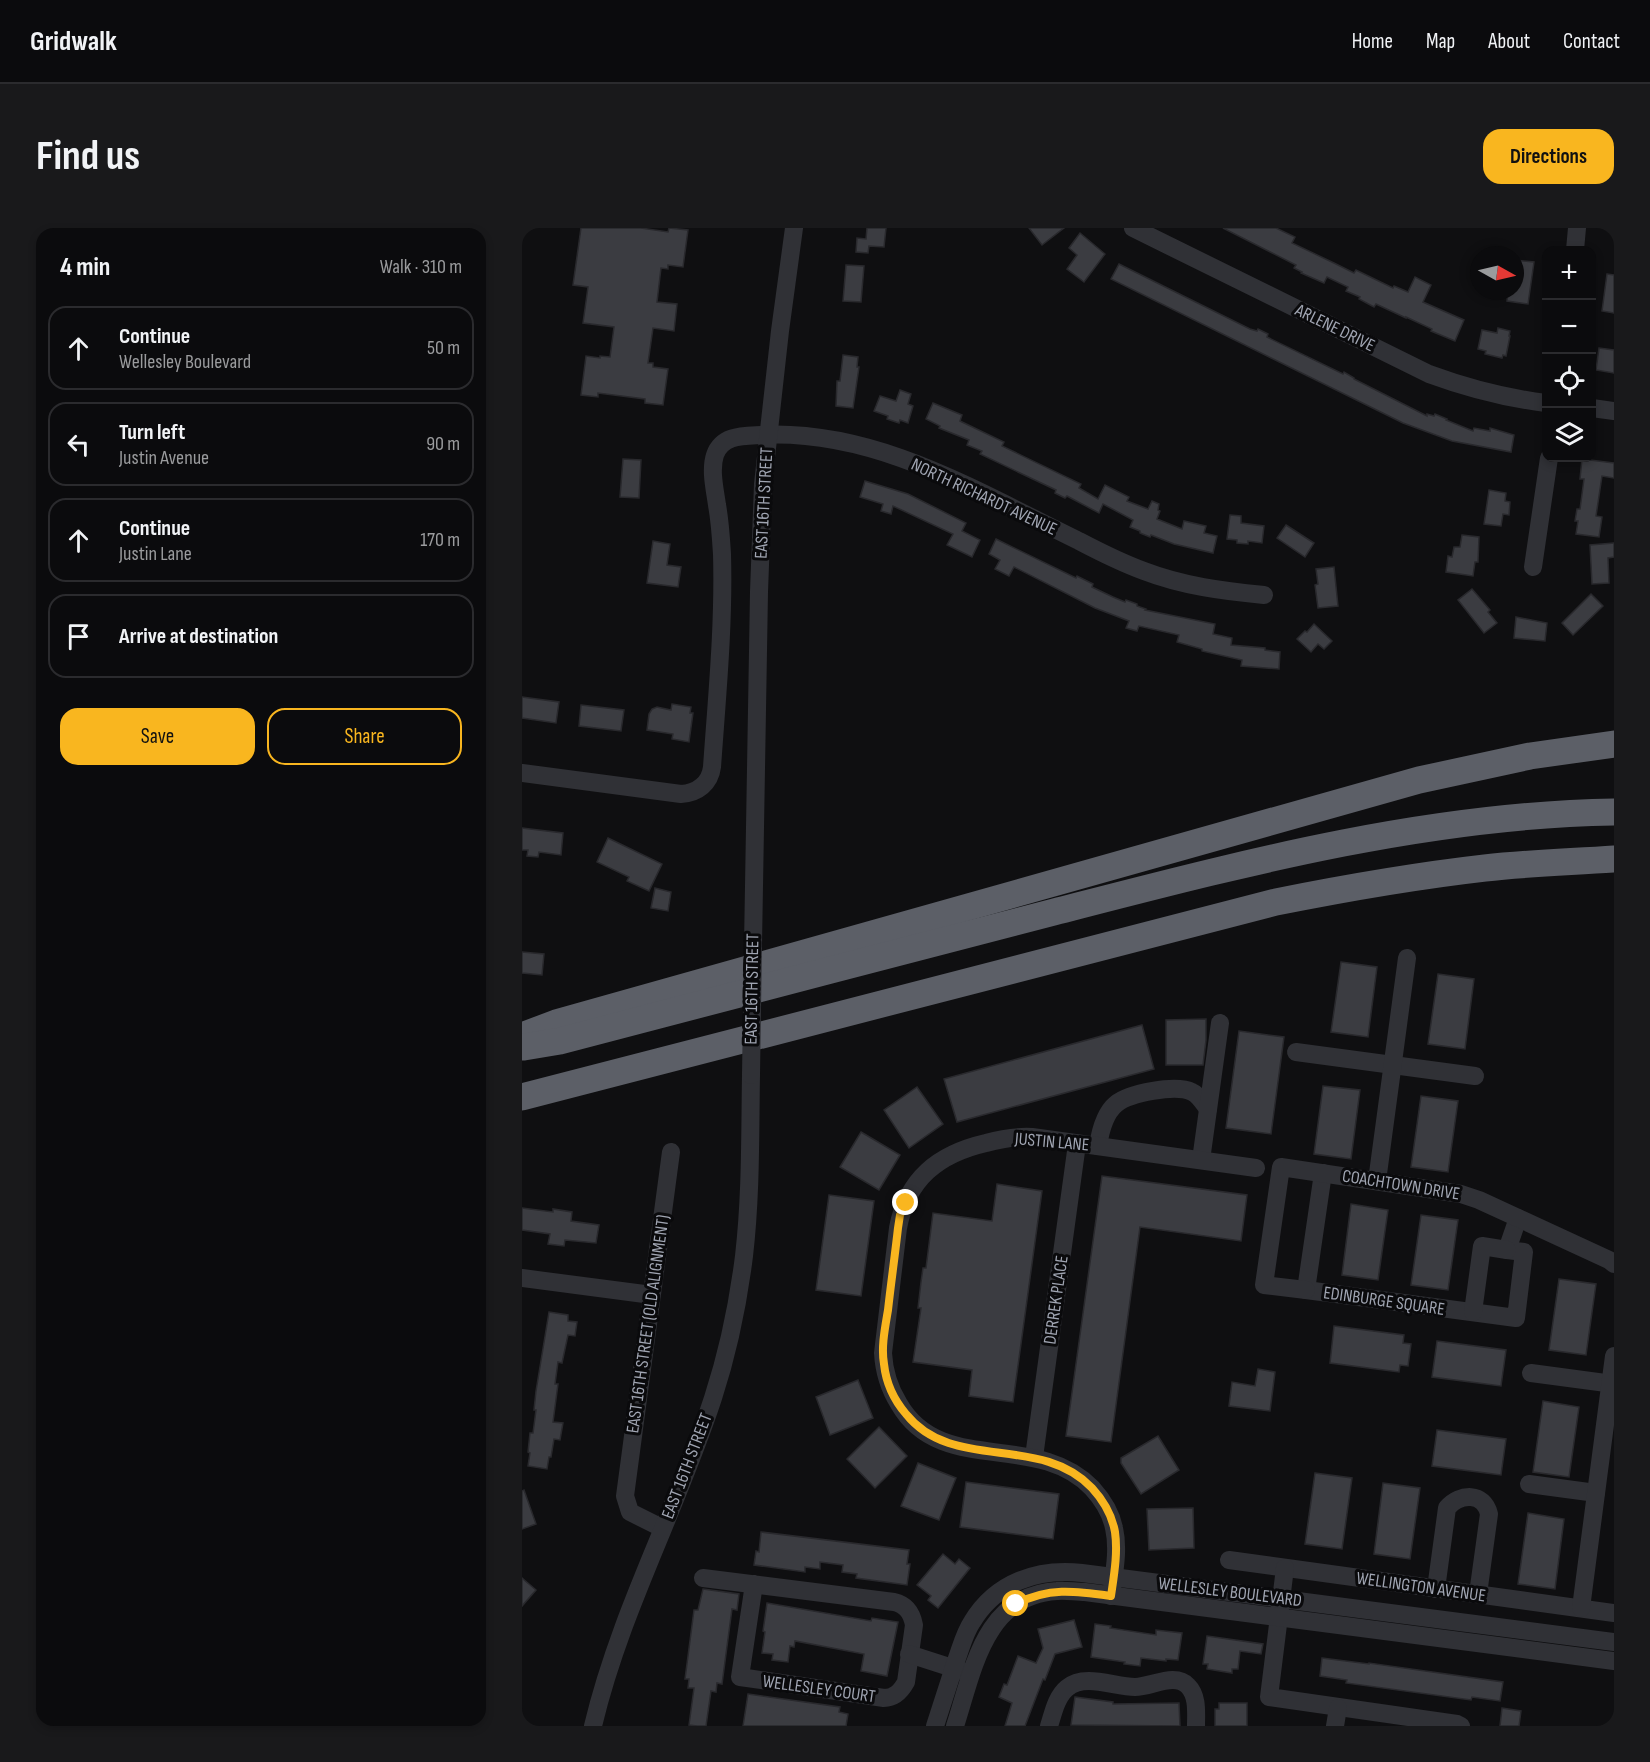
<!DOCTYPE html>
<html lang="en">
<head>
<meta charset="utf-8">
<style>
	body { margin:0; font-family:"Sofia Sans Condensed",sans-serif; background:#19191b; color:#f1f3f6 }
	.controls { position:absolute; right:18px; top:18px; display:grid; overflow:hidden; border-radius:12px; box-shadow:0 3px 9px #0003 }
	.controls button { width:54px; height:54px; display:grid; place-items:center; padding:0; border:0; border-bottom:2px solid #2b2b2e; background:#0b0b0d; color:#f1f3f6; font:30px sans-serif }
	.compass { position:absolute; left:948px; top:18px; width:54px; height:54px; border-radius:50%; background:#0b0b0d; box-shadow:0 3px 9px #0003; rotate:98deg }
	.stop { position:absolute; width:18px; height:18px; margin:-14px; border:4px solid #f9b61f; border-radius:50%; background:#fff }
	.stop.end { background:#f9b61f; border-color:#fff; box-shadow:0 2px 6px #0008 }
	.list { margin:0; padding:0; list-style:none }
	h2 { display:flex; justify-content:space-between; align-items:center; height:78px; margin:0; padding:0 24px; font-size:26px }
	h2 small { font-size:20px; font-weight:400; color:#9a9b9d }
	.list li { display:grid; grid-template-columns:39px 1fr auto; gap:18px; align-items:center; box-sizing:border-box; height:84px; margin:0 12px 12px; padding:0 12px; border:2px solid #2b2b2e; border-radius:18px }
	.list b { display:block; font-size:22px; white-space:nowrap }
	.list p { margin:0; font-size:20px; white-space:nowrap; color:#9a9b9d }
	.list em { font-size:20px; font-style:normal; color:#9a9b9d }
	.actions { display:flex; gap:12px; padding:18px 24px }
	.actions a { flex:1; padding:14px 0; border:2px solid #f9b61f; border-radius:18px; text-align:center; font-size:21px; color:#f9b61f }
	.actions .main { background:#f9b61f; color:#111 }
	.icon { flex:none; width:33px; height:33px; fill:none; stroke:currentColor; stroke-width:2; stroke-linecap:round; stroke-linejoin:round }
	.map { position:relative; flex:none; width:1092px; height:1498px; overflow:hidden; border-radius:18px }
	header { display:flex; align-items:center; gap:36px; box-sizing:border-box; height:84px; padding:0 30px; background:#0b0b0d; border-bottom:2px solid #2b2b2e }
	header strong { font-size:28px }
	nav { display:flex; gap:33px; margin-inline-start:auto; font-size:21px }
	.intro { display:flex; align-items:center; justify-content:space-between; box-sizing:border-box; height:144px; padding:0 36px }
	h1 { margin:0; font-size:42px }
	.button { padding:15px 27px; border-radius:18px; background:#f9b61f; color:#111; font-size:21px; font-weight:700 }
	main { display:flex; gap:36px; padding:0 36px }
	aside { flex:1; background:#0b0b0d; border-radius:18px; box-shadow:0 3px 9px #0003 }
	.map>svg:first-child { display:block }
	.building { fill:#3b3c41; stroke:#29292d; stroke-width:1.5 }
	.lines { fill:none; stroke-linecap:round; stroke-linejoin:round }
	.minor { stroke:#303136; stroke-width:18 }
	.highway { stroke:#5c5f67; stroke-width:27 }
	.minor-bridge { stroke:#303136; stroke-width:18 }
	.route { stroke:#f9b61f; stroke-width:8 }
	.labels { text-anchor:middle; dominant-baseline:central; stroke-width:6; stroke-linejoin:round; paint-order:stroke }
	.street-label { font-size:18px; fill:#a0a5b2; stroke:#0a0a0c }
</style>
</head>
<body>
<header>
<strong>Gridwalk</strong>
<nav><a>Home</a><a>Map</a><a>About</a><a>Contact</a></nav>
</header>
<div class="intro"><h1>Find us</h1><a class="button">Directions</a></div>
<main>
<aside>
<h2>4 min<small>Walk · 310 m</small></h2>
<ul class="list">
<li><svg class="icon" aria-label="ahead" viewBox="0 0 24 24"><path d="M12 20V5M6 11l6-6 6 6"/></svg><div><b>Continue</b><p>Wellesley Boulevard</p></div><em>50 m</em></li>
<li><svg class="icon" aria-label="left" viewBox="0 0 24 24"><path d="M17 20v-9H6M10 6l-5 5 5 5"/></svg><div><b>Turn left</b><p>Justin Avenue</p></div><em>90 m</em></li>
<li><svg class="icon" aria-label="ahead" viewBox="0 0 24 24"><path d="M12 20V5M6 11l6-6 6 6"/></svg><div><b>Continue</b><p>Justin Lane</p></div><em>170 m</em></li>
<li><svg class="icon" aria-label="arrive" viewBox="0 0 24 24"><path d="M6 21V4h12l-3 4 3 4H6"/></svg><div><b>Arrive at destination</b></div></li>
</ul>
<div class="actions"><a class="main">Save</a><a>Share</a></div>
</aside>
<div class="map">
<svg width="1092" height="1498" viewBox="0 0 1092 1498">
	<rect width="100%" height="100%" fill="#0f0f11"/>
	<!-- building -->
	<g class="building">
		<path d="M59 0H119L146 4 147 0 166 2 161 39 146 37V41L139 40 135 74 155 76 152 103 131 100 126 135H131V139L146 141 141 177 123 175V171L76 165V169L59 167 64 128 78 130V128L88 129 92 99 61 95 66 59 51 57Z"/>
		<path d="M345 0H364L362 19 347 18 346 25 334 24 335 10 344 11Z"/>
		<path d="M507 0H542L520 17Z"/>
		<path d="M701 0H754L773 9 770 15 812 35 832 45 834 42 871 60 872 58 886 64 893 49 909 57 901 74 942 92 933 113 909 103 910 101 884 89V90L854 76 852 79 837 71 838 69 824 63 826 59 805 49 802 55 779 45 780 44 772 40 774 37Z"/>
		<path d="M558 5 583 26 562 54 545 41 555 27 547 20Z"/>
		<path d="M993 32 1012 34 1006 76 985 73 986 63H993Z"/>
		<path d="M597 36 728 101 735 103 736 101 746 106 745 109 821 146 822 144 832 150V151L905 188V186L912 188 913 186 925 191 924 192 951 203 952 200 968 203V200L992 207 989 224 930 213 881 195 589 51Z"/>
		<path d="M324 37 342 38 339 74 321 73Z"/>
		<path d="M1085 46 1092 47V85L1080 83Z"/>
		<path d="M976 100 988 103 987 108H988L984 128 981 127 980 130 963 126 964 123 956 121 960 102 975 105Z"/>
		<path d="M1077 120 1092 122V145L1074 142Z"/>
		<path d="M321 127 336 129 335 139H337L331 180 314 178 315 153H318Z"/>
		<path d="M378 162 389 166 386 176 391 178 386 195 378 192 377 195 365 191 366 188 352 183 358 168 374 173Z"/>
		<path d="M411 175 440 187 438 193 482 214 480 218 559 256 557 260 576 271 583 257 607 269 605 273 626 281 630 273 637 276 636 282 638 283 635 291 660 301 662 293 684 298 682 305 695 308 691 325 652 316 629 307 628 309 618 305V303L608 299 611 292 581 276 577 285 545 268 543 270 533 265 534 262 458 226 460 223 445 217 447 212 417 200 418 198 404 191Z"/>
		<path d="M101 231 119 232 117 270 98 269Z"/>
		<path d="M1060 231 1092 235V250L1080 248 1074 288 1080 289 1077 309 1054 306 1056 293H1053L1055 281H1058L1062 251H1058Z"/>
		<path d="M343 253 386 266 444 295 440 303 458 312 450 329 425 317 431 306 371 278 369 286 359 283 361 276 338 269Z"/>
		<path d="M967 262 984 265 983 273 988 274 987 287 981 286 979 298 962 296Z"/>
		<path d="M708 287 719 288V295L742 298 740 315 726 313V316L715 315V312L705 311Z"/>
		<path d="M764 297 792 315 783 329 755 310Z"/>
		<path d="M940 307 957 309 956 334H953L951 348 924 344 926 328 930 329 932 319H938Z"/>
		<path d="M474 311 554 350 555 348 571 356 570 359 591 369 603 374 604 372 615 376V378L624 381 623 382 693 396 691 406 710 410 709 417 743 420V422L758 424 757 441 719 438 720 432 680 423V421L655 414 657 407 617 398 615 403 604 400 607 393 573 380 492 339 487 348 473 341 478 332 467 326Z"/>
		<path d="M131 313 148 316 145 337 159 339 156 359 125 355Z"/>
		<path d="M1092 315V329L1086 330 1087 355 1070 356 1068 317Z"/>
		<path d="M812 339 816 378 796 380 793 357 796 356 794 341Z"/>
		<path d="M950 361 968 382 966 384 975 395 962 405 936 372Z"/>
		<path d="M1069 366 1081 378 1051 407 1040 395Z"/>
		<path d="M994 389 1025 395 1023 413 992 410Z"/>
		<path d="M792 396 810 413 802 421 796 416 789 424 775 411 783 403 785 404Z"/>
		<path d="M0 469 37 474 34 495 0 490Z"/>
		<path d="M150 476 169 479 168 485H171L167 514 150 511 151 506 125 502 127 486 130 481 135 479 149 482Z"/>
		<path d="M59 477 102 482 99 503 57 498Z"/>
		<path d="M0 600 41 605 39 627 17 624 16 629 5 628 6 622H0Z"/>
		<path d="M86 610 140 636 127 663 105 653 107 649 75 634Z"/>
		<path d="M133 660 149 664 146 683 129 680Z"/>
		<path d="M0 724 22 726 20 747 0 745Z"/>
		<path d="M819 734 855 739 846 809 809 804Z"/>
		<path d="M916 746 952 751 943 821 906 816Z"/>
		<path d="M684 791V812L681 837H644V792Z"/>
		<path d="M620 797 632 841 435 894 422 851Z"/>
		<path d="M717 803 762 809 749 906 704 900Z"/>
		<path d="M801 858 838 862 829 931 792 926Z"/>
		<path d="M395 859 421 896 387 920 362 882Z"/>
		<path d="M899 868 936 873 926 944 889 939Z"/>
		<path d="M339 904 378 927 357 962 318 939Z"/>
		<path d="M580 948 725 967 719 1013 618 999 589 1214 544 1208Z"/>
		<path d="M475 956 520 963 491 1174 447 1168 450 1142 391 1134 399 1080H396L399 1054 401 1040H404L411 985 470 993Z"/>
		<path d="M307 967 352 973 339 1068 294 1062Z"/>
		<path d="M829 976 866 982 856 1052 820 1047Z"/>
		<path d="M0 980 31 984V981L50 984 49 993 77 997 74 1015 43 1012 42 1018 26 1016 28 1006 0 1002Z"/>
		<path d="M899 987 936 992 926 1062 889 1057Z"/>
		<path d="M1037 1051 1074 1056 1064 1127 1027 1122Z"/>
		<path d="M27 1084 46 1087V1093L55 1094 53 1108 46 1107 40 1135 36 1134 33 1156H36L31 1194 41 1195 38 1212 32 1211 29 1229H27L25 1241 6 1238 8 1225 6 1224 8 1205H11L14 1182H12L14 1163Z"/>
		<path d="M812 1098 882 1107 881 1115 889 1116 886 1138 878 1137 877 1144 808 1135Z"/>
		<path d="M915 1113 984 1122 979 1158 910 1149Z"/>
		<path d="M736 1141 753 1144 748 1183 707 1178 710 1154 733 1158Z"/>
		<path d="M336 1152 351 1190 308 1207 294 1169Z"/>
		<path d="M1021 1173 1057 1179 1047 1249 1011 1244Z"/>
		<path d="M357 1199 385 1228 353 1260 325 1231Z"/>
		<path d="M915 1202 984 1211 979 1247 910 1238Z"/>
		<path d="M636 1208 657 1242 619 1266 599 1235V1230Z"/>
		<path d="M396 1235 434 1250 417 1292 379 1278Z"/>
		<path d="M793 1245 830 1250 820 1321 783 1316Z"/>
		<path d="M444 1254 537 1266 531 1311 438 1299Z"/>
		<path d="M861 1255 898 1260 888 1331 852 1326Z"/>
		<path d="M2 1262 14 1296 0 1301V1263Z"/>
		<path d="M671 1280 672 1320 627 1322 625 1281Z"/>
		<path d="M1006 1285 1042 1291 1033 1361 996 1356Z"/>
		<path d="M239 1304 387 1322 385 1336H388L385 1357 334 1350 335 1346 320 1344 321 1337 298 1334V1341L283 1339V1344L232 1337 234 1323 237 1324Z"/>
		<path d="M421 1326 433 1336 437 1331 448 1340 416 1380 406 1372 409 1368 395 1357Z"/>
		<path d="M0 1350 14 1362 0 1378Z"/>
		<path d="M181 1361 217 1366 215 1382 210 1381 200 1456 195 1455 194 1464 189 1463 184 1498H175L167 1497 172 1460H166L167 1451H163L172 1382H176Z"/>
		<path d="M245 1375 349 1393 350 1390 376 1394 365 1448 339 1443 342 1426 273 1413 272 1419 268 1418 266 1434 250 1432 251 1426 240 1425 243 1404 241 1403Z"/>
		<path d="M552 1392 560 1419 533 1426 523 1452 521 1451 503 1498H483L490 1475 477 1469 482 1456 485 1457 496 1428 514 1435 521 1420 516 1401Z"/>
		<path d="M573 1396 589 1398 588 1400 634 1407V1402L660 1405 656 1432 644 1431V1433L619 1430 618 1438 602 1436 603 1434 569 1429Z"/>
		<path d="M685 1408 741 1416 739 1426 718 1423 716 1441H710V1445L685 1441 686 1436H681Z"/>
		<path d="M800 1430 847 1436V1435L981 1454 978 1473 950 1469 949 1472 824 1455 825 1452 798 1448Z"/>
		<path d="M226 1466 318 1479 317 1484 326 1486 324 1498H221Z"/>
		<path d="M553 1469 591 1474V1476L657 1475 658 1498 549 1497Z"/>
		<path d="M697 1475H725V1498H693V1481H697Z"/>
		<path d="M980 1480 999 1483 997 1498H978Z"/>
	</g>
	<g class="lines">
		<!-- minor -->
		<g class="minor">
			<path d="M611 0 907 146C945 160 984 170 1024 175"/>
			<path d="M1053 22 1055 0"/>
			<path d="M1070 180 1092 183"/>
			<path d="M1011 339 1027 230"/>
			<path d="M0 545 159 566C176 565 188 555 190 539 195 468 202 397 200 326 199 310 198 293 195 277 193 262 188 242 193 227 200 207 221 208 239 207 354 201 456 264 557 313 578 324 600 335 622 343 661 358 701 363 742 367"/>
			<path d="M231 717 237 364 241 256 258 103 272 0"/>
			<path d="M774 824 953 848"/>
			<path d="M576 918C578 905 583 885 594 876 607 865 654 856 670 864 677 867 681 875 686 881"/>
			<path d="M679 932 698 795"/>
			<path d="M801 945 784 1062 994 1090 1002 1024 985 1022 996 990"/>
			<path d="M855 953 885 730"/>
			<path d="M0 1050 130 1067"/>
			<path d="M784 1062 742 1057 759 939 939 966 957 972 1087 1032 1092 1036"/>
			<path d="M951 1084 960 1018 985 1022"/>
			<path d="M1009 1145 1092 1156"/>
			<path d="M512 1229 555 916"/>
			<path d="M1007 1256 1074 1265"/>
			<path d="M140 1300 108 1284 103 1268 149 924"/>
			<path d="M707 1332 1092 1385"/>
			<path d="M763 1340 747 1469 935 1496 939 1498"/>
			<path d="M181 1350 372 1374C385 1377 390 1386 392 1397L384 1454C379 1463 373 1470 362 1470L218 1449 232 1356"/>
			<path d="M914 1361 925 1280C938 1265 962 1264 967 1286L956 1366"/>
			<path d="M589 1368C592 1345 597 1322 592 1300 589 1285 580 1271 570 1260 514 1202 419 1249 377 1176 367 1160 362 1144 361 1125L376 1000C385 951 416 926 464 915 479 911 493 908 510 909L734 940"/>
			<path d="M1059 1380 1092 1128"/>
			<path d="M387 1426 443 1444"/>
			<path d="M71 1498C98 1384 155 1281 191 1170 206 1124 216 1076 222 1028 229 968 228 907 229 847"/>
			<path d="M413 1498C420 1476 427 1454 434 1433 439 1420 442 1406 450 1394 474 1354 516 1340 560 1345L1092 1414"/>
			<path d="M433 1498C451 1443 462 1367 535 1363 544 1362 553 1364 563 1364L1092 1433"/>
			<path d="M527 1498C531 1486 534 1469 545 1460 563 1445 592 1459 613 1459 630 1459 653 1444 666 1458 676 1468 674 1485 674 1498"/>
			<path d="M813 1498 816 1480"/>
		</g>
		<!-- highway -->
		<g class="highway">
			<path d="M0 808 34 795 897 552 1008 528 1092 516"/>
			<path d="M2 819 38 813C203 769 367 727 532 684 715 637 901 587 1092 584"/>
			<path d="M0 869 754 674C824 660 893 648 963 640 1006 635 1049 634 1092 631"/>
		</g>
		<!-- minor-bridge -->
		<path class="minor-bridge" d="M229 847 231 717"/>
	</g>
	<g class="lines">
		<!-- route -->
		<path class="route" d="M384 975 378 987 376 1000C373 1027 369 1055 366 1082 363 1100 359 1119 362 1136 364 1155 372 1172 384 1186 431 1245 518 1205 570 1260 581 1272 590 1287 593 1304 596 1325 592 1347 589 1368 553 1363 527 1359 494 1376"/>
	</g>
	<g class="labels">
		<!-- street labels -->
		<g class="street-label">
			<text transform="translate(813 100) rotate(26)">ARLENE DRIVE</text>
			<text transform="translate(462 269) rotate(25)">NORTH RICHARDT AVENUE</text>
			<text transform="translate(242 275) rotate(-87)">EAST 16TH STREET</text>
			<text transform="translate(230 761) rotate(-89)">EAST 16TH STREET</text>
			<text transform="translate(530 914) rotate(5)">JUSTIN LANE</text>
			<text transform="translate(879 957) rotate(9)">COACHTOWN DRIVE</text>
			<text transform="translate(534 1072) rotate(-82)">DERREK PLACE</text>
			<text transform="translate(862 1073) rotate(8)">EDINBURGE SQUARE</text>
			<text transform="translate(126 1096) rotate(-82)">EAST 16TH STREET (OLD ALIGNMENT)</text>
			<text transform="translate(165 1238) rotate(-69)">EAST 16TH STREET</text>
			<text transform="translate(899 1359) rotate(8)">WELLINGTON AVENUE</text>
			<text transform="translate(708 1364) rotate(7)">WELLESLEY BOULEVARD</text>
			<text transform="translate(297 1461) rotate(8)">WELLESLEY COURT</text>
		</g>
	</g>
</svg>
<div class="controls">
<button>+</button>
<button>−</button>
<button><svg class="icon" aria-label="locate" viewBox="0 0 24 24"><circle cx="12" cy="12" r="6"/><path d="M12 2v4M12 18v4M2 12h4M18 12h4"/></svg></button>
<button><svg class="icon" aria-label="layers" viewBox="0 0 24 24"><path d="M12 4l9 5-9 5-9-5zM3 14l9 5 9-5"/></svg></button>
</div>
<svg class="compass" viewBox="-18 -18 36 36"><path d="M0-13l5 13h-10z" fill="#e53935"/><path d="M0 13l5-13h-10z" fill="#9a9b9d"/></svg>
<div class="stop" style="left:494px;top:1376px"></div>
<div class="stop end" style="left:384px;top:975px"></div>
</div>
</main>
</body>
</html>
